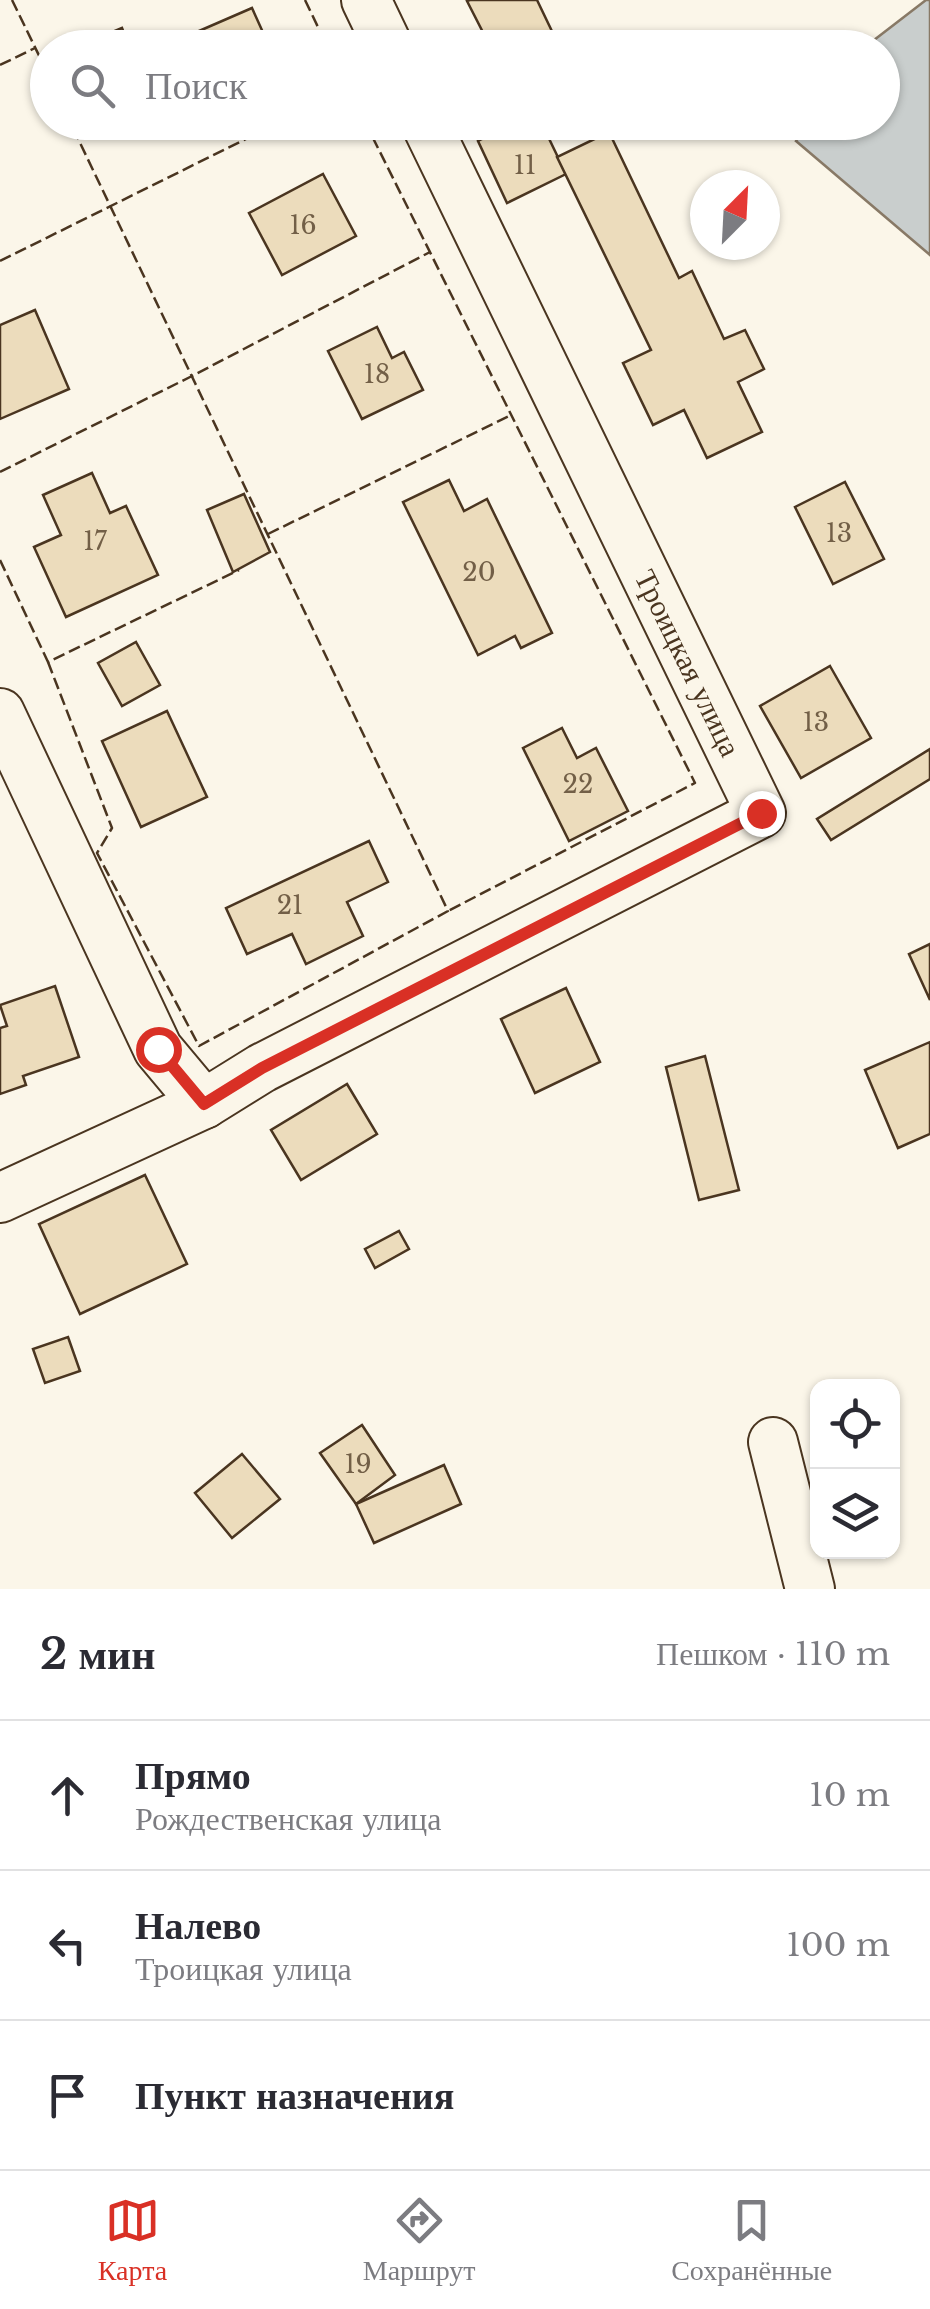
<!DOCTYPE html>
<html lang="ru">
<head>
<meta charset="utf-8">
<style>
	body { margin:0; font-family:"Libre Baskerville",serif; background:#f2f2f3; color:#2b2b33 }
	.controls { position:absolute; right:30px; bottom:30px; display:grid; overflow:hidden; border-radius:20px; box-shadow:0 2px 8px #0004 }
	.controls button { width:90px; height:90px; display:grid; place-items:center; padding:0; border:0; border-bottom:2px solid #e1e1e2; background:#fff; color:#2b2b33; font:50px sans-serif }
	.compass { position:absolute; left:690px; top:170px; width:90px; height:90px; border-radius:50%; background:#fff; box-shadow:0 2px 8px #0004; rotate:24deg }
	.stop { position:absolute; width:30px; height:30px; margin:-22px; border:8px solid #d93025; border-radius:50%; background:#fff }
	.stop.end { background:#d93025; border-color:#fff; box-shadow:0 2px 10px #0008 }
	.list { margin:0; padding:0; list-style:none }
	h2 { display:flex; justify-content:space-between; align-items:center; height:130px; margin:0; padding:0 40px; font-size:42px }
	h2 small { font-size:32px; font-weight:400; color:#7c7c81 }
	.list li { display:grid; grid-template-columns:65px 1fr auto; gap:30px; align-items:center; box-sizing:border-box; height:150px; padding:0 40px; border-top:2px solid #e1e1e2 }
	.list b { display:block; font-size:38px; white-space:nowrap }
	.list p { margin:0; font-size:32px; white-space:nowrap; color:#7c7c81 }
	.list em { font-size:32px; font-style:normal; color:#7c7c81 }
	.icon { flex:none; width:55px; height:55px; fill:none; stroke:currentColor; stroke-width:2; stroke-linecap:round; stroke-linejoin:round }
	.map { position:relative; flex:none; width:930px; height:1589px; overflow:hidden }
	.search { position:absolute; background:#fff; box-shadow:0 2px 8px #0004; left:30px; right:30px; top:30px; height:110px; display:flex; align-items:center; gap:25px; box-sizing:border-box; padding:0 35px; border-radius:55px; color:#7c7c81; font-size:38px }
	.sheet { height:580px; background:#fff }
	nav { display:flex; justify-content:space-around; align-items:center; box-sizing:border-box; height:140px; border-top:2px solid #e1e1e2; background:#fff; font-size:28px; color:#7c7c81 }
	nav a { display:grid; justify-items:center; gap:5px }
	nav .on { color:#d93025 }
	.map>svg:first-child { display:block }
	.water { fill:#c9cecd; stroke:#887966; stroke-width:2.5 }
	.building { fill:#ecdcbc; stroke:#4a3520; stroke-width:2.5 }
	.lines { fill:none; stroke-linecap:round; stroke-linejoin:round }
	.minor-casing { stroke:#4a3520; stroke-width:52 }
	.minor { stroke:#fbf6e9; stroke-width:48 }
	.fence { stroke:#4a3520; stroke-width:2.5; stroke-dasharray:12 5; stroke-linecap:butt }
	.route { stroke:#d93025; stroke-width:12 }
	.labels { text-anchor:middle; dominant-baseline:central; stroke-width:8; stroke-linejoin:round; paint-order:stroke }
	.number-label { font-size:25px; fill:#725f47 }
	.street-label { font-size:30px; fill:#4a3520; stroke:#fbf6e9 }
</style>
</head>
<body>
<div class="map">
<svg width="930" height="1589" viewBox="0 0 930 1589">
	<rect width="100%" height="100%" fill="#fbf6e9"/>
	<!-- water -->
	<path class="water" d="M926 0H930V255L796 141 810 123 882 122V48L865 47Z"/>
	<!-- building -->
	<g class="building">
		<path d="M470 0H537L560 48H491L467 1Z"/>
		<path d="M252 8 270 48H206L199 31Z"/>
		<path d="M122 28 130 48H74Z"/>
		<path d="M517 122H541L566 174 507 203 478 141Z"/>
		<path d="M609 132 679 278 692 271 724 339 745 330 764 369 738 382 762 432 707 458 684 410 653 425 623 363 651 350 557 157Z"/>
		<path d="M323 174 356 236 282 275 249 213Z"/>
		<path d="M35 310 69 389 0 419V325Z"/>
		<path d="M377 327 392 358 404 352 423 390 362 419 328 351Z"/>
		<path d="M92 473 110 513 126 506 158 575 66 617 34 547 61 535 43 495Z"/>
		<path d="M449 480 464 511 487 499 552 633 521 648 515 636 478 655 403 502Z"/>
		<path d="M845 482 884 559 833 584 795 507Z"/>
		<path d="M244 494 270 552 233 572 207 510Z"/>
		<path d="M136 642 160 685 122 706 98 663Z"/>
		<path d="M830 666 871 738 801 778 760 706Z"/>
		<path d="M167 711 207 797 141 827 102 741Z"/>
		<path d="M562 728 577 758 596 748 628 811 569 841 523 748Z"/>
		<path d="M930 749V779L831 840 817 819Z"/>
		<path d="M369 841 388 882 347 902 363 936 306 964 292 934 247 954 226 908Z"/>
		<path d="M930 944V1000L909 954Z"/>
		<path d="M55 986 79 1057 23 1076 26 1085 0 1094V1028L7 1026 0 1005Z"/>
		<path d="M566 988 600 1062 535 1093 501 1019Z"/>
		<path d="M930 1042V1134L898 1148 865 1070Z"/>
		<path d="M705 1056 739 1190 699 1200 666 1067Z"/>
		<path d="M347 1084 377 1134 301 1180 271 1130Z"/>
		<path d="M145 1175 187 1264 80 1314 39 1224Z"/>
		<path d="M399 1231 409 1249 375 1268 365 1249Z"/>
		<path d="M68 1337 80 1371 45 1383 33 1349Z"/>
		<path d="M362 1425 395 1475 356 1504 320 1453Z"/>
		<path d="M242 1454 280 1499 232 1538 195 1493Z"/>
		<path d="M444 1465 461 1504 374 1543 356 1504Z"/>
	</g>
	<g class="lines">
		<!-- minor casing -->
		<g class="minor-casing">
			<g id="minor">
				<path d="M366 0 389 48"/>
				<path d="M0 713 158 1049 204 1104"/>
				<path d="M0 1198 204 1104 262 1068 761 813 425 122"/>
				<path d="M773 1442 810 1589"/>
			</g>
		</g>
		<!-- minor -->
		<use href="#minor" class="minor"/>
		<!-- fence -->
		<g class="fence">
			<path d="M12 0 48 74"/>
			<path d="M305 0 328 48"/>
			<path d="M0 65 35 48"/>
			<path d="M365 122 695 783 448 911"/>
			<path d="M0 261 280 122"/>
			<path d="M0 472 192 376 430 252"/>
			<path d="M268 534 511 415"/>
			<path d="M0 560 48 662 239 570"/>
			<path d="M48 662 112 828 97 853 199 1046 448 911 70 122"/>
		</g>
	</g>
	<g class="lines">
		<!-- route -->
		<path class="route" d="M158 1049 204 1104 262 1068 761 813"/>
	</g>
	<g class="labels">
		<!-- number labels -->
		<g class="number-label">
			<text x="525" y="165">11</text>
			<text x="303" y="225">16</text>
			<text x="377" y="374">18</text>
			<text x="839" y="533">13</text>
			<text x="95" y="541">17</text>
			<text x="479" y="572">20</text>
			<text x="816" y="722">13</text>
			<text x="578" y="784">22</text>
			<text x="290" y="905">21</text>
			<text x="358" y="1464">19</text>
		</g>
		<!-- street labels -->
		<g class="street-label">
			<text transform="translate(688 663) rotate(64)">Троицкая улица</text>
		</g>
	</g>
</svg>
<div class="controls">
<button><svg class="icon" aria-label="locate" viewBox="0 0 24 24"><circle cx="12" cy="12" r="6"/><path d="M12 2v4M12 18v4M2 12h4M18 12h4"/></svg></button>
<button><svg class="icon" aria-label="layers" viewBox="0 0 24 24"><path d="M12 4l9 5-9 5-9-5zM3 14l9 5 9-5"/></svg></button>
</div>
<svg class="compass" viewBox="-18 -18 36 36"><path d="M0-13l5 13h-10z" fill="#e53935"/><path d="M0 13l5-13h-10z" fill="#7c7c81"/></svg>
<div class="stop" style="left:158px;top:1049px"></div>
<div class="stop end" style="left:761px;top:813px"></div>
<div class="search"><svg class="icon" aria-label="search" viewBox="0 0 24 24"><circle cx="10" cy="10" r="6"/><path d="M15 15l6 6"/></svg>Поиск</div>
</div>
<section class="sheet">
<h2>2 мин<small>Пешком · 110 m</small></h2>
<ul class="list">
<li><svg class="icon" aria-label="ahead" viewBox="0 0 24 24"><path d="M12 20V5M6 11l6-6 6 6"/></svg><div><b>Прямо</b><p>Рождественская улица</p></div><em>10 m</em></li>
<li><svg class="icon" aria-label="left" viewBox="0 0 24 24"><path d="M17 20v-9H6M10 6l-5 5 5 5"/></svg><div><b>Налево</b><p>Троицкая улица</p></div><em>100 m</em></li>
<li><svg class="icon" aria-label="arrive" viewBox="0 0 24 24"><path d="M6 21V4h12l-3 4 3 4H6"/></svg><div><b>Пункт назначения</b></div></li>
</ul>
</section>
<nav>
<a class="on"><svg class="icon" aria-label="map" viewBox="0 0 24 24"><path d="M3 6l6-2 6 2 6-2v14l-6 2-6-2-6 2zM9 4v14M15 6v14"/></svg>Карта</a>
<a><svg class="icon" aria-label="directions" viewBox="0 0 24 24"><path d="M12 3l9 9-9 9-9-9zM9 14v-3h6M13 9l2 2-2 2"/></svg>Маршрут</a>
<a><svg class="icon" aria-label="saved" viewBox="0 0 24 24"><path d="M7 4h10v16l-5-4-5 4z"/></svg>Сохранённые</a>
</nav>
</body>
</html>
